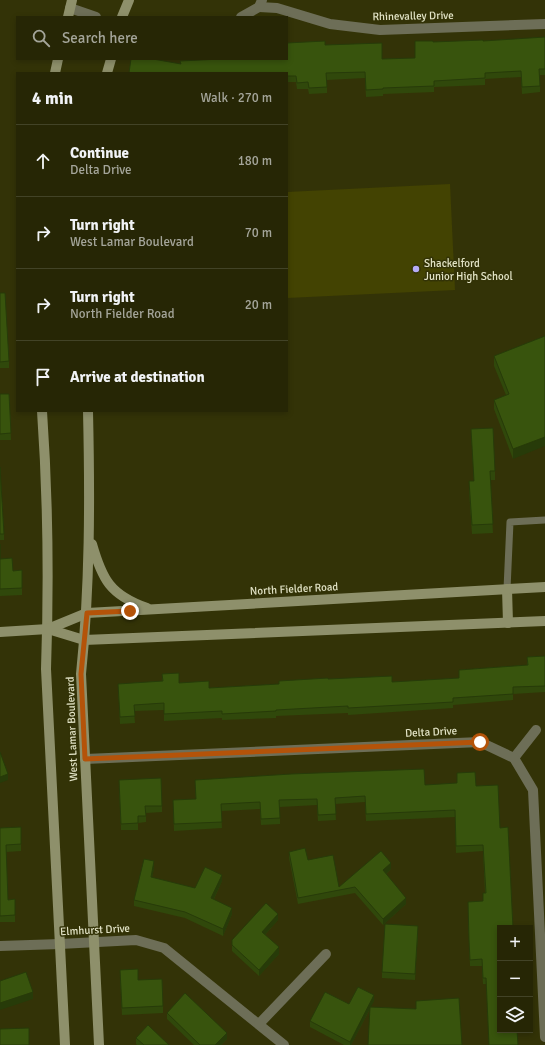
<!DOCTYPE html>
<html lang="en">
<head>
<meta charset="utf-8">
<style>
	body { margin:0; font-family:Signika,sans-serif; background:#2e2e0f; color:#f1f3f6 }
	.controls { position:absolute; right:12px; bottom:12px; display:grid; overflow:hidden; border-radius:0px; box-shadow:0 2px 6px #0003 }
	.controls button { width:36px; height:36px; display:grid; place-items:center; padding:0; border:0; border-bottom:1px solid #424327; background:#262605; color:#f1f3f6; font:20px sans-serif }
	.stop { position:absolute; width:12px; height:12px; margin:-9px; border:3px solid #b45309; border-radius:50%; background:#fff }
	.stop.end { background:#b45309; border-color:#fff; box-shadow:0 1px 4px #0008 }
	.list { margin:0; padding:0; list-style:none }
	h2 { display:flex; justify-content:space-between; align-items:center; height:52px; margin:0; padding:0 16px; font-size:17px }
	h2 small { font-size:13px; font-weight:400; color:#a4a59a }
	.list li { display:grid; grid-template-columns:26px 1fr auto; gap:12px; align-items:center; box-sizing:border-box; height:72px; padding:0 16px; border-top:1px solid #424327 }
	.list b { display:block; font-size:15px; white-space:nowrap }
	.list p { margin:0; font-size:13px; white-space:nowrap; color:#a4a59a }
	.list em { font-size:13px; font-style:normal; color:#a4a59a }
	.icon { flex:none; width:22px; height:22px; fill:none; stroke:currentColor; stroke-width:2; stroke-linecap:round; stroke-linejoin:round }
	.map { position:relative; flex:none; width:545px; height:1045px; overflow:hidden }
	.search { position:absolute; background:#262605; box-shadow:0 2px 6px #0003; left:16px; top:16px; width:272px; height:44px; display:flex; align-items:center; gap:10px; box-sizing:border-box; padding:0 14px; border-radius:0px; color:#a4a59a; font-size:15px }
	.panel { position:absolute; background:#262605; box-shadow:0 2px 6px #0003; left:16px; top:72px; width:272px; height:340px; border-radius:0px }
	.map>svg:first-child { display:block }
	.green { fill:#434302 }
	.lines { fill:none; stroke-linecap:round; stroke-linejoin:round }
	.service { stroke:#6d6e57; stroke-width:7 }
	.minor { stroke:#6d6e57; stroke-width:10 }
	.secondary { stroke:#8e906b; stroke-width:10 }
	.wall { fill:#30480b }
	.shaded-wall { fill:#273b09 }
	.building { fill:#38540d; stroke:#273b09 }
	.route { stroke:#b45309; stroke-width:5 }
	.poi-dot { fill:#b6acf8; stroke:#333307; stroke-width:1.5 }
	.labels { text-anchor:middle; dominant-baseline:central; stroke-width:3; stroke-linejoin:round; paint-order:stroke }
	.street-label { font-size:11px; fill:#e3e4c7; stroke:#333307 }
	.poi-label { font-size:11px; fill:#e3e4c7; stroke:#333307; text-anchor:start }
</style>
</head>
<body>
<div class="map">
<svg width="545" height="1045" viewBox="0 0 545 1045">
	<rect width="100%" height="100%" fill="#333307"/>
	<!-- green -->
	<path class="green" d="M450 184 455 290 287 298V192Z"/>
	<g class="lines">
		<!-- service -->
		<path class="service" d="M507 589 510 522 545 520"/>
		<!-- minor -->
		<g class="minor">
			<path d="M259 7 277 8 330 24 380 30 545 24"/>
			<path d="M70 8 96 17"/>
			<path d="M241 17 259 7 262 0"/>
			<path d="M514 758 536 730"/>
			<path d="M85 759 480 742 514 758 533 790 545 1037"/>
			<path d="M0 946 60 944 136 940 164 948 284 1045"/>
			<path d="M259 1024 326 954"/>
		</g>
		<!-- secondary -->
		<g class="secondary">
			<path d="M68 17 72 0"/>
			<path d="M122 17 129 0"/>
			<path d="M55 73 58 59"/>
			<path d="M107 73 111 59"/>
			<path d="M42 411C48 497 49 583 46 669L65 1045"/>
			<path d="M88 411C90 499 90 586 81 674L99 1045"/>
			<path d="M92 544C102 579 110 595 147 608"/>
			<path d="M507 589 508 623"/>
			<path d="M48 629 84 640 545 621"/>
			<path d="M0 632 48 629 87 613 545 587"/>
		</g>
	</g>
	<!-- wall -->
	<g class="wall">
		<path d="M545 37V75H540V92L522 94 521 77 485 79V85L434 87V92L383 94V96L366 97 365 78 327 80V93L309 94 308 89H297L296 82H287V73L180 64 287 59 325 45 382 59 415 58 433 42 483 41Z"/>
		<path d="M0 293 9 361V368H0Z"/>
		<path d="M545 336 513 459 494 409V400L506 395 494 366V356Z"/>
		<path d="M0 394H9L11 440H0Z"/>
		<path d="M471 429 495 471V480H490L493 533 472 534 469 491V481H474Z"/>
		<path d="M0 467 4 534V540H0Z"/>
		<path d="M0 544V559L13 571 22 570V595L0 596Z"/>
		<path d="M545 656V692L513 694V700L453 705V708L348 715V713L276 716V718L222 720V718L164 721V710L134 711 135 723 120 724 118 684 162 681V674L179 683 209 688 279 684 328 679 392 682 459 678V670L527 665V657Z"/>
		<path d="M457 773 476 786 498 785 486 984H483L482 966H470L468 909 483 901V893H485L483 851 456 853 455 817 366 821 365 802 335 804 336 820 318 821 317 805 280 807V824L261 825 260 809 221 811 222 828 174 831 173 800 196 799 195 780 425 785 457 783Z"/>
		<path d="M119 786 162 806V812L146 813V822L138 823V830H121Z"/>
		<path d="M0 828 21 844V851L6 852 8 900 15 899V922H0Z"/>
		<path d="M289 852 308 860 339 887 391 869 386 874 406 904 383 925 355 893 298 904 289 858Z"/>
		<path d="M154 868 152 878 195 888 222 881 214 899 232 914 223 936 185 918 134 906V900Z"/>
		<path d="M278 920 265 935 279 954 259 976 232 951V940Z"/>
		<path d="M418 932 415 980 382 978V972Z"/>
		<path d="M120 976 138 980 163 1006V1013L122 1015Z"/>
		<path d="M374 1001 370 1007 416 1009V1001L462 1045 370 1009 351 1045H344L310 1027V1021L349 1004Z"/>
		<path d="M167 1013 227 1039 221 1045H194L167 1019Z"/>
		<path d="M136 1038 169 1045H137L136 1044Z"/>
	</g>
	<!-- shaded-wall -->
	<g class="shaded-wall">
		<path d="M545 437V446L513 459V449Z"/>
		<path d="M8 774V780L0 783V777Z"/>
		<path d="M154 861V868L151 884V877Z"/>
		<path d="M391 863V869L383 877V870Z"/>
		<path d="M222 875V881L211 905V898Z"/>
		<path d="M406 898V904L383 925V919Z"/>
		<path d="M232 908V914L223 936V929Z"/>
		<path d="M278 914V920L262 938V932Z"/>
		<path d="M418 926V932L415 980V974Z"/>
		<path d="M279 947V954L259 976V970Z"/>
		<path d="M33 992V999L0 1010V1003Z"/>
		<path d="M374 995V1001L351 1045H350V1042Z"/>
		<path d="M227 1033V1039L221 1045H215Z"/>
	</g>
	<!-- building -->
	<g class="building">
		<path d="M545 37V69H539L540 86 522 87 521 71 485 73V78L434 81V86L383 88V89L366 90 365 72 326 73 327 87 309 88 308 82 297 83 296 76H287V73H129L131 59H153L181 64 180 61 221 59H287V43L325 41V45L382 43V59L415 58V41H433V42L483 40V41Z"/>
		<path d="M0 293H5L9 361 0 362Z"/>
		<path d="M545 336V437L513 449 494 400 509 394 494 356Z"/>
		<path d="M0 394H9L11 433 0 434Z"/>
		<path d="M493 428 495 471H490L493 524 472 525 469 481H474L471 429Z"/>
		<path d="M0 467 4 534H0Z"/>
		<path d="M0 544V559L12 558 13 571 22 570V588L0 589Z"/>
		<path d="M545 656V686L513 687V694L453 698V702L348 708V706L276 710V711L222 714V711L164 714V703L134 705 135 716 120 717 118 684 163 681 162 674 179 673V683L209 681V688L279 684V681L328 678V679L392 676V682L459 678V670L528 665 527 657Z"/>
		<path d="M0 752 8 774 0 777Z"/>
		<path d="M424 769 425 785 457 783V773L475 772 476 786 498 785 500 828 508 827 513 928H500V1030H517L518 1045H489L486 978H483L482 959 470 960 469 940 468 902 483 901V893H486L483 845 456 846 455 810 366 814 365 796 335 798 336 814 318 815 317 799 279 800 280 818 261 819 260 802 221 804 222 822 174 824 173 800 196 799 195 780 291 774Z"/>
		<path d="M161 778 162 806H145L146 816H138V823L121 824 119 780Z"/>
		<path d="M21 827V844L6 845 8 900 15 899V915L0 916V828Z"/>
		<path d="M305 848 308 860 333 855 339 887 381 851 391 863 383 870 406 898 383 919 355 887 298 898 289 852Z"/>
		<path d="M144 859 154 861 151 877 195 888 205 867 222 875 211 898 232 908 223 929 185 912 134 900Z"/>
		<path d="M266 903 278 914 262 932 279 947 259 970 232 945V940Z"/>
		<path d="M385 924 418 926 415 974 382 972Z"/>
		<path d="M138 969V980L162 979 163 1006 122 1008 120 970Z"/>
		<path d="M26 972 33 992 0 1003V981Z"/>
		<path d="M358 987 374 995 350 1042 310 1021 325 992 349 1004Z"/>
		<path d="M185 993 227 1033 215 1045H200L167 1013Z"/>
		<path d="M459 998 462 1045H368L370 1007 416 1009V1001Z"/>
		<path d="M148 1025 169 1045H144L136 1038Z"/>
		<path d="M29 1028V1045H0V1029Z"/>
	</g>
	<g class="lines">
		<!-- route -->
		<path class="route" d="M130 611 87 613 81 674 85 759 480 742"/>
	</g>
	<!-- markers -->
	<circle class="poi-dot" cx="416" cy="269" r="4"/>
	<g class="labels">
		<!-- street labels -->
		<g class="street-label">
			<text transform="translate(413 16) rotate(-1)">Rhinevalley Drive</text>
			<text transform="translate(294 589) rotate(-3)">North Fielder Road</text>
			<text transform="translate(72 729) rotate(-92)">West Lamar Boulevard</text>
			<text transform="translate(431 732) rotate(-3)">Delta Drive</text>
			<text transform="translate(95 930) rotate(-3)">Elmhurst Drive</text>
		</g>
		<!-- poi labels -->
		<g class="poi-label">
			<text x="424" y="263">Shackelford<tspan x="424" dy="13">Junior High School</tspan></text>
		</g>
	</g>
</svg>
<div class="controls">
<button>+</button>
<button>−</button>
<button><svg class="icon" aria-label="layers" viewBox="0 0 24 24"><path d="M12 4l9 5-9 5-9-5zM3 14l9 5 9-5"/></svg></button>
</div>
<div class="stop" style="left:480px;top:742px"></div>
<div class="stop end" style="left:130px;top:611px"></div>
<div class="search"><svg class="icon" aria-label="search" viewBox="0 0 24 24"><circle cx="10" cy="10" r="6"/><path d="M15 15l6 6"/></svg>Search here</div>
<section class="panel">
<h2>4 min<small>Walk · 270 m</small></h2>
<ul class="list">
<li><svg class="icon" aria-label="ahead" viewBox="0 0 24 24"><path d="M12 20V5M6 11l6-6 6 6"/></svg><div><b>Continue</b><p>Delta Drive</p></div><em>180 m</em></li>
<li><svg class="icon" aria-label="right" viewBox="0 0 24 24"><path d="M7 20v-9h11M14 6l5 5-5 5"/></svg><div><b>Turn right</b><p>West Lamar Boulevard</p></div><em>70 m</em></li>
<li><svg class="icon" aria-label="right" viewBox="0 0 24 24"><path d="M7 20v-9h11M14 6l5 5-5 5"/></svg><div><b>Turn right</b><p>North Fielder Road</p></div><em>20 m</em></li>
<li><svg class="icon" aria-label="arrive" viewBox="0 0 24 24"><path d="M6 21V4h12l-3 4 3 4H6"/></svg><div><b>Arrive at destination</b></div></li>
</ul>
</section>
</div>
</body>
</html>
